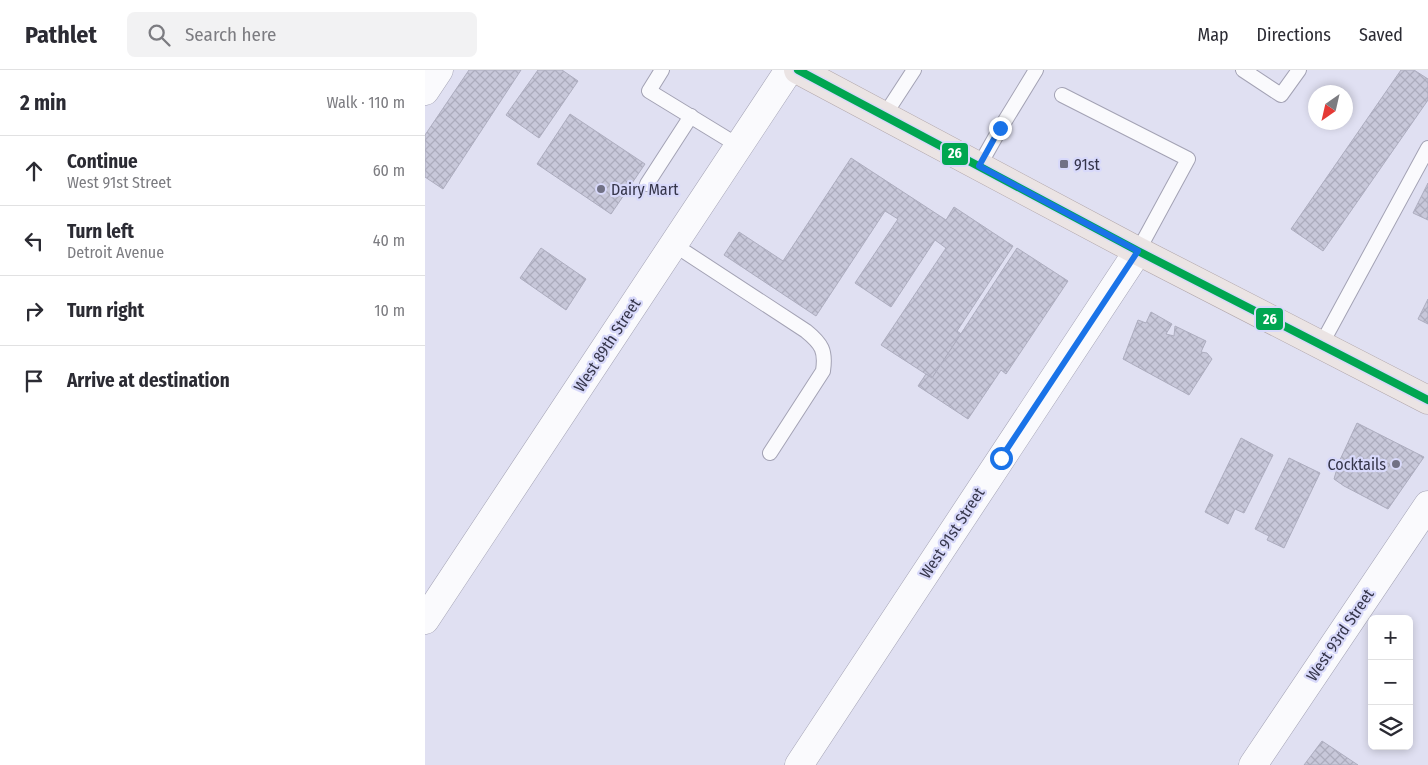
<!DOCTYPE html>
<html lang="en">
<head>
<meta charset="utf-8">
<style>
	body { margin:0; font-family:"Fira Sans Condensed",sans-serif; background:#f2f2f3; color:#2b2b33 }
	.controls { position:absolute; right:15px; bottom:15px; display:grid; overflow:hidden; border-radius:8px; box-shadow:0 2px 8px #0003 }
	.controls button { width:45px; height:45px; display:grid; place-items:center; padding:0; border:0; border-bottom:1px solid #e1e1e2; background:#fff; color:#2b2b33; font:25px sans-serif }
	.compass { position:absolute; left:883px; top:15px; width:45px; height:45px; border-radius:50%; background:#fff; box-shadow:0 2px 8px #0003; rotate:214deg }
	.stop { position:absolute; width:15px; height:15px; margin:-11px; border:4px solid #1a73e8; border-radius:50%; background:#fff }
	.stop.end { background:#1a73e8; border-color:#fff; box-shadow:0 1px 5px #0008 }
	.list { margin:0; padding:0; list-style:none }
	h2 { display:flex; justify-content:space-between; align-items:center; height:65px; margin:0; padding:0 20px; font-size:21px }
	h2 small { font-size:16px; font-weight:400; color:#7c7c81 }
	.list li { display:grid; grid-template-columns:32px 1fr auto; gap:15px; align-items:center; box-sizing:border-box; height:70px; padding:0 20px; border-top:1px solid #e1e1e2 }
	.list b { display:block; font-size:19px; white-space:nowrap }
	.list p { margin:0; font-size:16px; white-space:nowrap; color:#7c7c81 }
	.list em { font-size:16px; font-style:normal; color:#7c7c81 }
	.icon { flex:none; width:28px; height:28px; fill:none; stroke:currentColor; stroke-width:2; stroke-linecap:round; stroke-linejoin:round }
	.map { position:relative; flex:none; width:1003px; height:695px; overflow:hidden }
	header { display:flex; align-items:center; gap:30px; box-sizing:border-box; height:70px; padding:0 25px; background:#fff; border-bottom:1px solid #e1e1e2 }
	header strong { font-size:24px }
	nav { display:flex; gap:28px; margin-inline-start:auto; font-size:18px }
	.search { width:350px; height:45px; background:#f2f2f3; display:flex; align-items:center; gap:12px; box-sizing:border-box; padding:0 18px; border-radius:8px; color:#7c7c81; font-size:19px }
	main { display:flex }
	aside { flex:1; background:#fff }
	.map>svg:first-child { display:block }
	.building { fill:url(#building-cross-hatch); stroke:#adadbf }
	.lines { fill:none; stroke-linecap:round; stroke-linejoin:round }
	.lane-casing { stroke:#a3a2b4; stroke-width:16 }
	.street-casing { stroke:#a3a2b4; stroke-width:29 }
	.primary-casing { stroke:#b0a5a9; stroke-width:29 }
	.lane { stroke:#fafafd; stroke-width:14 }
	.street { stroke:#fafafd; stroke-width:28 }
	.primary { stroke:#ebe4e4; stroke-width:28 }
	.bus-1-casing { stroke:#d8d9fa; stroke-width:11 }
	.bus-1 { stroke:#00a651; stroke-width:8 }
	.route { stroke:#1a73e8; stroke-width:6 }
	.poi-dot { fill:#717185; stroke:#d8d9fa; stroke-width:2 }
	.labels { text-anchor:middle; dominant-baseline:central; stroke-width:4.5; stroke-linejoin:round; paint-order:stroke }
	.poi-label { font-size:16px; fill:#35354a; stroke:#d8d9fa; text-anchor:start }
	.street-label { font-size:16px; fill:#35354a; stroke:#d8d9fa }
	.line-badge { stroke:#d8d9fa; stroke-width:2 }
	.badge-label { font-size:14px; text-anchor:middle; font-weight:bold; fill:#fff }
</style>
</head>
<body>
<header>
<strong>Pathlet</strong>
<div class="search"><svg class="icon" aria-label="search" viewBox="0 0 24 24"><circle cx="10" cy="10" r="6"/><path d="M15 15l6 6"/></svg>Search here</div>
<nav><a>Map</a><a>Directions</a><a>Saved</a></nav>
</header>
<main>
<aside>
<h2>2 min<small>Walk · 110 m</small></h2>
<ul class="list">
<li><svg class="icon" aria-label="ahead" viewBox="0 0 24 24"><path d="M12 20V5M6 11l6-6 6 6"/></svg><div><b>Continue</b><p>West 91st Street</p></div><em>60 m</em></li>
<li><svg class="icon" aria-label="left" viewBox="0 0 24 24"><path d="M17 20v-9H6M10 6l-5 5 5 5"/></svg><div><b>Turn left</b><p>Detroit Avenue</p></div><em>40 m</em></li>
<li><svg class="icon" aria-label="right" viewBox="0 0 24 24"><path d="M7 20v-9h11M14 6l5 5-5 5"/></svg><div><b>Turn right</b></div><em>10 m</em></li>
<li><svg class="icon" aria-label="arrive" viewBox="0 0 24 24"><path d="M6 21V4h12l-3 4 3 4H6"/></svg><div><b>Arrive at destination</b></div></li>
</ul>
</aside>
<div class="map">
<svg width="1003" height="695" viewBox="0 0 1003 695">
	<defs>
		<pattern id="building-cross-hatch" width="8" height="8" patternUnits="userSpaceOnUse" patternTransform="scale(1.25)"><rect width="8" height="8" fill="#c8c8da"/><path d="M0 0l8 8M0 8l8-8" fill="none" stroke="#acacbd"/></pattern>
	</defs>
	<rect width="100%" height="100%" fill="#e0e0f2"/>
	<!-- building -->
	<g class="building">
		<path d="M44 0H96L18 119 0 107V65Z"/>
		<path d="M113 0H137L153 11 114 68 81 45Z"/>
		<path d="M976 0H989L1003 9V30L898 181 866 159Z"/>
		<path d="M145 44 220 94 186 144 112 94Z"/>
		<path d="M426 88 521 150 529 137 588 176 532 261 536 264 507 308 456 275 521 178 510 170 466 237 430 213 473 149 460 141 391 246 299 185 314 162 358 191Z"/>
		<path d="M1003 113V150L988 143Z"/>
		<path d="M116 178 161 209 141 240 95 208Z"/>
		<path d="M592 178 643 211 581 304 576 300 543 349 493 316 501 304 507 308Z"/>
		<path d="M1003 229V254L993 249Z"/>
		<path d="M726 242 747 254 741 264 749 266 750 256 781 271 776 282 782 283 787 289 764 325 698 289 713 250 721 253Z"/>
		<path d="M932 353 999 387 963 439 919 416 909 409 914 392Z"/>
		<path d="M816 368 848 385 819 443 810 439 803 454 780 442Z"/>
		<path d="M864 388 895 403 859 478 842 470 844 466 830 459Z"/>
		<path d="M897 671 933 695H879Z"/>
	</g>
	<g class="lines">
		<!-- lane casing -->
		<g class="lane-casing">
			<g id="lane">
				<path d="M237 0 224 21 314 76"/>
				<path d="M818 0 856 25 874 0"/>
				<path d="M637 25 763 89 713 181"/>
				<path d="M459 46 489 0"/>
				<path d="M554 96 575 59 611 0"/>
				<path d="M222 114 266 46"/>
				<path d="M248 174 381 261C397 274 401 281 398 301L345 383"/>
				<path d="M896 275 1003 78"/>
			</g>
		</g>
		<!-- street casing -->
		<g class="street-casing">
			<g id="street">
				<path d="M0 21 14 0"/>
				<path d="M0 550 364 0"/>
				<path d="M374 695 713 181"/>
				<path d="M828 695 1003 435"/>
			</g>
		</g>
		<!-- primary casing -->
		<g class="primary-casing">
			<path id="primary" d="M373 0 713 181 1003 330"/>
		</g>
		<!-- lane -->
		<use href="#lane" class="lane"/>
		<!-- street -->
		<use href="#street" class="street"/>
		<!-- primary -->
		<use href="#primary" class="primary"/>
		<!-- bus-1 casing -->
		<g class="bus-1-casing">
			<path id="bus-1" d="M373 0 713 181 1003 330"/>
		</g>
		<!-- bus-1 -->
		<use href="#bus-1" class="bus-1"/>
	</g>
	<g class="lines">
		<!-- route -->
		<path class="route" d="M575 58 554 96 713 181 576 388"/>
	</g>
	<!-- markers -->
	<g class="poi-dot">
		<rect x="634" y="89" width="10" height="10" rx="2.5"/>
		<circle cx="176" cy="119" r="5"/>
		<circle cx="971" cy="394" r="5"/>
	</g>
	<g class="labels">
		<!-- poi labels -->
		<g class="poi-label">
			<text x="649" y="94">91st</text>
			<text x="186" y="119">Dairy Mart</text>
			<text x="961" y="394" text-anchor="end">Cocktails</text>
		</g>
		<!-- street labels -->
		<g class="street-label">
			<text transform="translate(182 275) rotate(-57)">West 89th Street</text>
			<text transform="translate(527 463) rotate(-57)">West 91st Street</text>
			<text transform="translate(915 565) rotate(-56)">West 93rd Street</text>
		</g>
	</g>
	<g class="line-badge">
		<rect x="516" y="72" width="28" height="24" rx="5" fill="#00a651"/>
		<rect x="830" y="237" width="29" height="24" rx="5" fill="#00a651"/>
	</g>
	<g class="badge-label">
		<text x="530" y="88">26</text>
		<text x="845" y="254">26</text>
	</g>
</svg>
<div class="controls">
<button>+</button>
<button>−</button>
<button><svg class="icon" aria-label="layers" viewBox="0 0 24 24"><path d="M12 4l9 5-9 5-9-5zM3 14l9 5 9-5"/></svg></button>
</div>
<svg class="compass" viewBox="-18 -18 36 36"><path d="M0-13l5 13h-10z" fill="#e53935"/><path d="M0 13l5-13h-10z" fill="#7c7c81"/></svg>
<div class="stop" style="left:576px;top:388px"></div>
<div class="stop end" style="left:575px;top:58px"></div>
</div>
</main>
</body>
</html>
